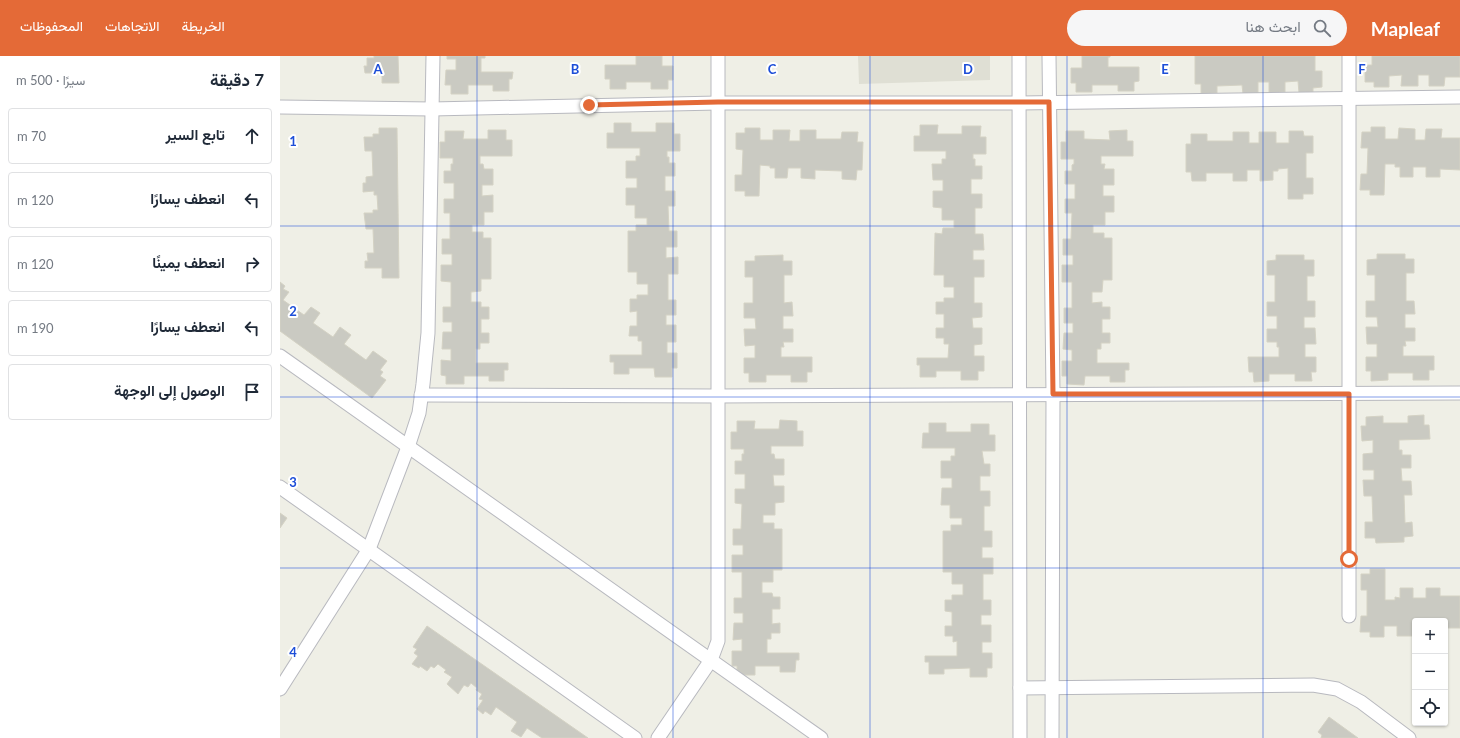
<!DOCTYPE html>
<html lang="ar">
<head>
<meta charset="utf-8">
<style>
	body { margin:0; font-family:Lato,Vazirmatn,sans-serif; background:#f6f6f7; color:#1f2937; direction:rtl }
	.controls { position:absolute; right:12px; bottom:12px; display:grid; overflow:hidden; border-radius:4px; box-shadow:0 1px 3px #0004 }
	.controls button { width:36px; height:36px; display:grid; place-items:center; padding:0; border:0; border-bottom:1px solid #e0e1e3; background:#fff; color:#1f2937; font:20px sans-serif }
	.stop { position:absolute; width:12px; height:12px; margin:-9px; border:3px solid #e46a37; border-radius:50%; background:#fff }
	.stop.end { background:#e46a37; border-color:#fff; box-shadow:0 1px 4px #0008 }
	.list { margin:0; padding:0; list-style:none }
	h2 { display:flex; justify-content:space-between; align-items:center; height:52px; margin:0; padding:0 16px; font-size:17px }
	h2 small { font-size:13px; font-weight:400; color:#747a83 }
	.list li { display:grid; grid-template-columns:26px 1fr auto; gap:12px; align-items:center; box-sizing:border-box; height:56px; margin:0 8px 8px; padding:0 8px; border:1px solid #e0e1e3; border-radius:4px }
	.list b { display:block; font-size:15px; white-space:nowrap }
	.list em { font-size:13px; font-style:normal; color:#747a83 }
	.icon { flex:none; width:22px; height:22px; fill:none; stroke:currentColor; stroke-width:2; stroke-linecap:round; stroke-linejoin:round }
	.map { position:relative; flex:none; width:1180px; height:682px; overflow:hidden; direction:ltr }
	header { display:flex; align-items:center; gap:24px; box-sizing:border-box; height:56px; padding:0 20px; background:#e46a37; color:#fff }
	header strong { font-size:19px }
	nav { display:flex; gap:22px; margin-inline-start:auto; font-size:14px }
	.search { width:280px; height:36px; background:#f6f6f7; display:flex; align-items:center; gap:10px; box-sizing:border-box; padding:0 14px; border-radius:22px; color:#747a83; font-size:15px }
	main { display:flex }
	aside { flex:1; background:#fff }
	.map>svg:first-child { display:block }
	.education { fill:#dfdfd4 }
	.building { fill:#cacac2; stroke:#d4d2c4 }
	.lines { fill:none; stroke-linecap:round; stroke-linejoin:round }
	.minor-casing { stroke:#b8b9bf; stroke-width:15 }
	.minor { stroke:#fff; stroke-width:13 }
	.route { stroke:#e46a37; stroke-width:5 }
	.grid { fill:none; stroke:#1d4ed8; stroke-width:1; stroke-opacity:0.55 }
	.grid-label { font-size:13px; text-anchor:middle; font-weight:bold; fill:#1d4ed8; stroke:#fff; stroke-width:4; stroke-linejoin:round; paint-order:stroke }
</style>
</head>
<body>
<header>
<strong>Mapleaf</strong>
<div class="search"><svg class="icon" aria-label="search" viewBox="0 0 24 24"><circle cx="10" cy="10" r="6"/><path d="M15 15l6 6"/></svg>ابحث هنا</div>
<nav><a>الخريطة</a><a>الاتجاهات</a><a>المحفوظات</a></nav>
</header>
<main>
<div class="map">
<svg width="1180" height="682" viewBox="0 0 1180 682">
	<rect width="100%" height="100%" fill="#efefe6"/>
	<!-- education -->
	<path class="education" d="M578 0H710V24L579 28Z"/>
	<!-- building -->
	<g class="building">
		<path d="M94 0H118L119 27H102V17H85L84 10H87V2H94Z"/>
		<path d="M167 0H205V2H201V16H233L232 23H229V35H213V29H188V38H171V29H165L166 14H176V3H167Z"/>
		<path d="M356 0H382V10H393V24H388V33H371V26H346V33H330V23H325V9H356Z"/>
		<path d="M802 0H830V1H828V11H859V25L854 26V35H838V29H812V36H796V27H791V12H802Z"/>
		<path d="M915 0H1035V15H1042V31L1033 32V36L1019 37 1018 25 1005 26V36L989 37V26H978V37L963 38 962 29 937 30V37L921 38V28H915Z"/>
		<path d="M1092 0H1180V21H1165L1164 30H1149V19H1138V30H1121L1122 19 1109 20V31H1094V26H1085V9H1092Z"/>
		<path d="M334 67H351V76H376V67H394V78H400V95H387V101H389V107H395V120H385V135H395V150H388L389 175H397V191H386V202L398 201V218H388V244H396V259H386V269H396V286H387V297H397V312H392V321H375L374 312H349V318H334V306H330V299H362V285H358V280H349L350 270H357V255L350 256V243H357V239H368V228H357V216H348V175H356V169H367V162H355V149H346V132H357V122H346V105H356V100H360V92H327V77H334Z"/>
		<path d="M640 69H658L657 78H682V70H701L700 81H706V98H693V103H695V110H702V123H691V138H702V152H695V178H703L704 194H693V204H704V221H694V247H702V261L692 262 693 272H702V288L694 289V300H704V315H698V324H681V315H656V321H640V309H637V302H668L669 288H664V282H656V272H664V258H656V246H664V242H674V231H664V219H654L655 177 662 178 663 172H674V164H662V152L653 151V135H663V124H653L652 108H662V103H666V95H634V80H640Z"/>
		<path d="M1091 71H1105V83H1118L1119 72 1135 73V84H1145L1146 73H1162L1161 82H1180V114L1160 113V121H1146V111H1133V121H1120V111H1115V108H1105L1104 139H1090V134H1080L1081 118H1087L1088 92H1081L1082 76H1091Z"/>
		<path d="M99 72H117L119 222H102V212H85V205H88L87 197H94L93 173H86L84 157H93V154H98L97 139H94V135L83 136V127H86V121L93 120 92 95H85L84 81H93V78H99Z"/>
		<path d="M465 72H480V84H493V74H510L509 85H520V74H536V83H561L562 76H578L577 86H583L582 114H577L576 124 562 123V115L535 114V123L521 122V112H508L507 122H495V112H490V110L480 109 479 140H465V135H455V119H462L463 94 456 93V77H465Z"/>
		<path d="M208 74H226V84H232V100H200V108H203L204 113H213V129H202V140L213 139V156H204V169H192V176H203V182H211V223H201V235L191 236V246H201V251H209V263H201V277H209V287H200V293H196V307H228V314H224V325H209V320H184V328H166V320L161 319V304L171 305V293H162L163 276H172V266H163V251H171V226L161 225V209H172V198H162V183H170V157H164V143H174V127H164V115H171V108H173V102H160V86H165V75H184L183 83H208Z"/>
		<path d="M847 74V85H853V100H821V108H825L824 113H834V129H823V140H834V156H825V169H813V177H824V182H832V224H823L822 236H812V247L822 246V251H830V263H822V277H830V287H821V293H817V307H849V314H845V326H830V320H805L804 329 787 328V320H782V305H792V294L783 293 784 277H793V267H784V252H792V226H782V209H793V199H783V183H791L792 157H785V143H795V128H785V115H792V109L794 108V103H781V86H786V75H804V83L830 84 829 75Z"/>
		<path d="M1009 75H1023L1024 80H1033V97H1026V122H1033V138H1023V143H1008V112L998 113V115H993V124L980 125V114H967V125H953V117H926V125H912L911 116H906V88H911V78H927V85H953V76H969V87H979V76H996V87H1009Z"/>
		<path d="M1097 198H1125V203H1134V217H1126V245H1134L1135 258H1125V272H1135V285H1125L1126 290H1123V300H1154V314H1149V324H1133V317H1108V324L1091 325V315H1086V301H1097V288H1087L1086 271H1098L1097 261H1086V245H1095V219H1087V204L1097 203Z"/>
		<path d="M503 199V205H512V219H504V247L512 246 513 260H503V273H513V286H503L504 291H501V301H532V316H527V326H511V319H486V326H469V317H464V302H475V289L465 290 464 273H476L475 262H464V247H473V221H465V205H475V200Z"/>
		<path d="M996 199H1024V204H1034V220H1027V245H1035V261H1024V272H1035L1036 288H1025V301H1036V316H1031L1032 325H1015V318H989V325L974 326 973 316H969L968 301H999V291H997V286H987V273H997V260H987V246H995V219H987V205L996 204Z"/>
		<path d="M0 226 5 230 3 233 9 236 3 244 24 259 31 251 40 257 33 267 53 281 60 271 71 279 64 288 86 304 93 295 107 305 100 314 103 316 100 320 106 324 92 342 0 275Z"/>
		<path d="M1144 359V369H1149L1150 383 1119 384V394H1122V399H1131V412H1121L1122 425H1131L1132 439H1124L1125 467 1132 466 1133 480 1124 481V486L1096 487 1095 482H1085V466H1093L1092 440H1084L1083 424H1094V414H1083V398L1093 397V384L1082 385 1081 370H1086V361L1103 360V367H1128V360Z"/>
		<path d="M500 364 517 365V375H523V390H491V398H494L495 403H504V419H493L494 430H504V446L495 447V459H483V467H494V473H502V514H493V526H482V537H492L493 541H500V553H492V568L500 567V577H491V583H487V597H519V604H516L515 616H500V610H475V619H457V610H452V595H462V583L453 584 454 567H463V557H454V542H462V516H452V499H463V489H453V473H461L462 448 455 447V433H465V418H455V405H462V398H464V393H451V376H457V365H475L474 373H499Z"/>
		<path d="M649 367H666V376H691V368H709V379H715V395H702L704 408H710V420H700V435H710V450H704V475H712V491H702V502H713V518H703V544H711V559H701V569H711V586H702V597H712V612H707V621H690V612L664 613V618H649V606H645V600H677V585L673 586V580H665V570H672V556L665 555V544H672V539H683V528H672V516H663V475H671V469H682V462H670V449H661L662 432H672V422H661V405H671V400H675V392H642L643 377H649Z"/>
		<path d="M0 457 7 462 0 472Z"/>
		<path d="M1090 513H1105V544H1115V541L1120 542V532H1133V542H1146V532H1160V540H1180V572H1165V565H1135L1134 580H1117V570H1104V581H1090V576H1080L1081 560H1087V534H1081V518H1090Z"/>
		<path d="M147 570 308 682H262L247 672 241 681 231 675 237 666 216 651 211 659 205 655 203 658 197 653 203 644 199 643 202 638 196 634 197 632 191 627 188 631 184 629 178 638 167 628 172 621 164 616 166 614 158 608 154 612 151 610 147 615 140 610 139 612 132 608 138 600 134 597 137 593 133 591Z"/>
		<path d="M1049 661 1078 682H1041L1042 679 1038 676Z"/>
	</g>
	<g class="lines">
		<!-- minor casing -->
		<g class="minor-casing">
			<g id="minor">
				<path d="M739 0 740 682"/>
				<path d="M769 0 773 338 772 682"/>
				<path d="M1069 0V560"/>
				<path d="M0 51 152 53 438 47H740L1180 41"/>
				<path d="M0 300 541 682"/>
				<path d="M141 339 438 340 1180 337"/>
				<path d="M0 431 355 682"/>
				<path d="M740 632 1033 629 1057 633 1081 646 1129 682"/>
				<path d="M0 633 89 493 128 391 139 357 143 328 148 277 153 0"/>
				<path d="M378 682 431 604 438 585V0"/>
			</g>
		</g>
		<!-- minor -->
		<use href="#minor" class="minor"/>
	</g>
	<g class="lines">
		<!-- route -->
		<path class="route" d="M309 49 438 46H769L773 338H1069V503"/>
	</g>
	<!-- grid -->
	<path class="grid" d="M197 0V682M393 0V682M590 0V682M787 0V682M983 0V682M0 170H1180M0 341H1180M0 512H1180"/>
	<g class="grid-label">
		<text x="98" y="18">A</text>
		<text x="295" y="18">B</text>
		<text x="492" y="18">C</text>
		<text x="688" y="18">D</text>
		<text x="885" y="18">E</text>
		<text x="1082" y="18">F</text>
		<text x="13" y="90">1</text>
		<text x="13" y="260">2</text>
		<text x="13" y="431">3</text>
		<text x="13" y="601">4</text>
	</g>
</svg>
<div class="controls">
<button>+</button>
<button>−</button>
<button><svg class="icon" aria-label="locate" viewBox="0 0 24 24"><circle cx="12" cy="12" r="6"/><path d="M12 2v4M12 18v4M2 12h4M18 12h4"/></svg></button>
</div>
<div class="stop" style="left:1069px;top:503px"></div>
<div class="stop end" style="left:309px;top:49px"></div>
</div>
<aside>
<h2>7 دقيقة<small>سيرًا · 500 m</small></h2>
<ul class="list">
<li><svg class="icon" aria-label="ahead" viewBox="0 0 24 24"><path d="M12 20V5M6 11l6-6 6 6"/></svg><div><b>تابع السير</b></div><em>70 m</em></li>
<li><svg class="icon" aria-label="left" viewBox="0 0 24 24"><path d="M17 20v-9H6M10 6l-5 5 5 5"/></svg><div><b>انعطف يسارًا</b></div><em>120 m</em></li>
<li><svg class="icon" aria-label="right" viewBox="0 0 24 24"><path d="M7 20v-9h11M14 6l5 5-5 5"/></svg><div><b>انعطف يمينًا</b></div><em>120 m</em></li>
<li><svg class="icon" aria-label="left" viewBox="0 0 24 24"><path d="M17 20v-9H6M10 6l-5 5 5 5"/></svg><div><b>انعطف يسارًا</b></div><em>190 m</em></li>
<li><svg class="icon" aria-label="arrive" viewBox="0 0 24 24"><path d="M6 21V4h12l-3 4 3 4H6"/></svg><div><b>الوصول إلى الوجهة</b></div></li>
</ul>
</aside>
</main>
</body>
</html>
